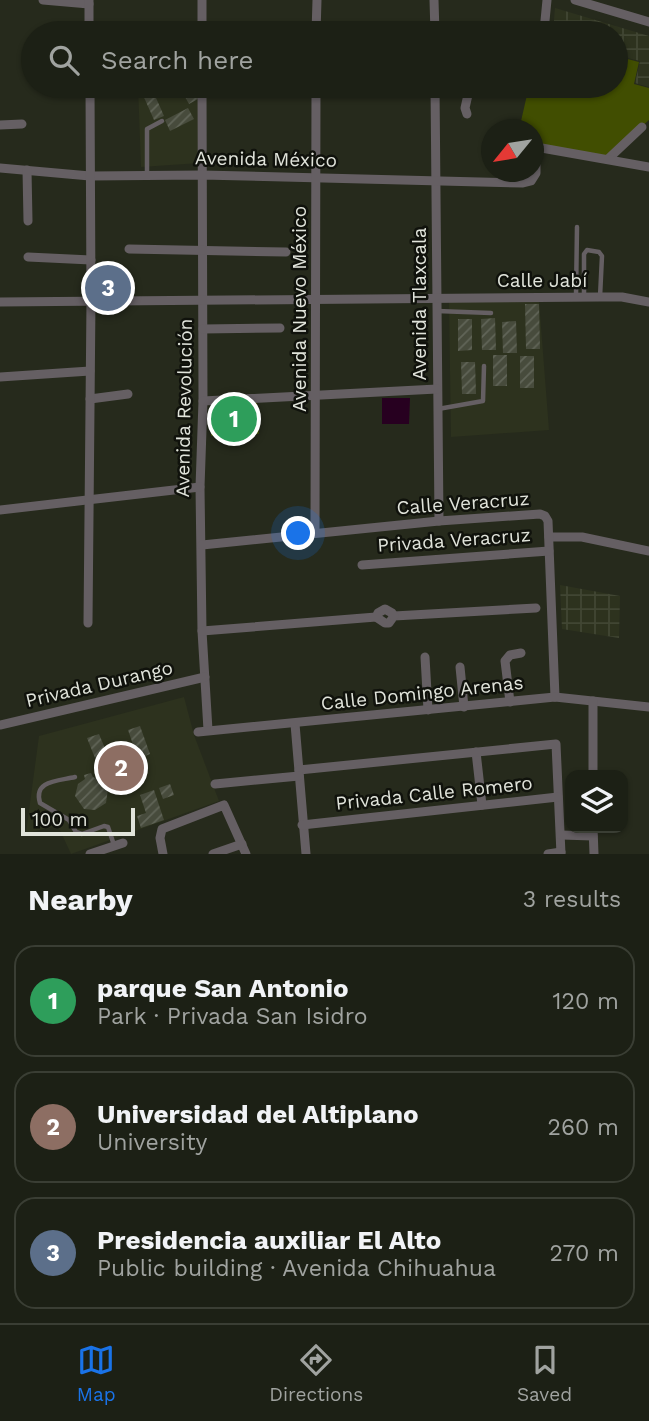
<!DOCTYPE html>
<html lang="en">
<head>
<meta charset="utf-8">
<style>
	body { margin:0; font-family:"Work Sans",sans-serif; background:#25281e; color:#f1f3f6 }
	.controls { position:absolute; right:21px; bottom:21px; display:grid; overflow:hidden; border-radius:14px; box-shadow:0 2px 5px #0004 }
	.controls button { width:63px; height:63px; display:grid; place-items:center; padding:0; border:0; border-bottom:2px solid #3a3e34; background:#1c2015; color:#f1f3f6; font:35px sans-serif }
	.compass { position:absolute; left:481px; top:119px; width:63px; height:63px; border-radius:50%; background:#1c2015; box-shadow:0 2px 5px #0004; rotate:240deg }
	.scale { position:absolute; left:21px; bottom:18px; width:114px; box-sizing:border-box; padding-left:7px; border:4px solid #e1e4db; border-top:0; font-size:19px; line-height:24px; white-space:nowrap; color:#e1e4db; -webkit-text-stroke:5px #10120c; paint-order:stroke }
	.you { position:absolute; left:299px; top:534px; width:24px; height:24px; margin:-18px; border:5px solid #fff; border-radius:50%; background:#1a73e8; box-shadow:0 0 0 10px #1a73e833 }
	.badge { display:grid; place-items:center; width:46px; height:46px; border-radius:50%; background:#1a73e8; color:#fff; font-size:23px; font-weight:700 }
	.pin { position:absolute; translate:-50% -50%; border:4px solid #fff; box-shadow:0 2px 7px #0006 }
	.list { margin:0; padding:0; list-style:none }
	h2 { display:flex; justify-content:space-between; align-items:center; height:91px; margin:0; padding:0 28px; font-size:30px }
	h2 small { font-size:23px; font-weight:400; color:#a0a3a0 }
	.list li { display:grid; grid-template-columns:46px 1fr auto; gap:21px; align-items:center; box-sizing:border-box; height:112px; margin:0 14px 14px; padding:0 14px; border:2px solid #3a3e34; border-radius:21px }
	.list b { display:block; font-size:26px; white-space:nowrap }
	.list p { margin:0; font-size:23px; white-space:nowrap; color:#a0a3a0 }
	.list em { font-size:23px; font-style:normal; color:#a0a3a0 }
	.icon { flex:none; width:38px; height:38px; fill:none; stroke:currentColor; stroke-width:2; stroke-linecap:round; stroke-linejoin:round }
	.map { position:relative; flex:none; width:649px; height:854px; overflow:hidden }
	.search { position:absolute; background:#1c2015; box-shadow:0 2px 5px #0004; left:21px; right:21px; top:21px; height:77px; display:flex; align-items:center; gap:18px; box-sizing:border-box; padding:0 24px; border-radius:38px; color:#a0a3a0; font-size:26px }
	.sheet { height:469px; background:#1c2015 }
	nav { display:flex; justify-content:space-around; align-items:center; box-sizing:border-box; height:98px; border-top:2px solid #3a3e34; background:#1c2015; font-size:19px; color:#a0a3a0 }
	nav a { display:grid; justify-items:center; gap:4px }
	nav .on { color:#1a73e8 }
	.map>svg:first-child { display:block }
	.built { fill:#2d321e }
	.industrial { fill:url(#industrial-grid) }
	.park { fill:url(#park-crowns) }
	.pitch { fill:#414e01 }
	.water { fill:#270020 }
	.building { fill:url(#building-hatch) }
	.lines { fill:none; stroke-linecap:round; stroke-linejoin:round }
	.service { stroke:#655f63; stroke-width:4.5 }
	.minor { stroke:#655f63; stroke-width:9 }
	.labels { text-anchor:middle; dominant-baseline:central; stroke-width:5; stroke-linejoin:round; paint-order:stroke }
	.street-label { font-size:19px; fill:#e1e4db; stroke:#10120c }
</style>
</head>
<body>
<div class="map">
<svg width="649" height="854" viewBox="0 0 649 854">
	<defs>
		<pattern id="industrial-grid" width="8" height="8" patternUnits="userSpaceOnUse" patternTransform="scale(1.75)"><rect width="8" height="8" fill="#2d321e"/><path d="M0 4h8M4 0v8" fill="none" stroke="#414633"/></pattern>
		<pattern id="park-crowns" width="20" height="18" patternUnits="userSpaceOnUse" patternTransform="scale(1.75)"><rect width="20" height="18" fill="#414e01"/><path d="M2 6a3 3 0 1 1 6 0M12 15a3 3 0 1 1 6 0" fill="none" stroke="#5c6725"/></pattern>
		<pattern id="building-hatch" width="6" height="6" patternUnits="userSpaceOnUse" patternTransform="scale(1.75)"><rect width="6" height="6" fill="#474b3c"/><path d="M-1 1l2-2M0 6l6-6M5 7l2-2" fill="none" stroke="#616558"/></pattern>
	</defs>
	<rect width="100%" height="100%" fill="#262a1c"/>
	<!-- built -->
	<g class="built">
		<path d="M138 86H198L200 163 141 167Z"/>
		<path d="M539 301 549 430 451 437 449 302Z"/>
		<path d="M184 697 194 735 219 801 71 854 58 826 26 833 39 736Z"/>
	</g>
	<!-- industrial -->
	<g class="industrial">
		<path d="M555 8 649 36V87L635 83 640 61 616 55V33H553Z"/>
		<path d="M560 585 620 596 619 638 562 629Z"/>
	</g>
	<!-- park -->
	<path class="park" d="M257 402 259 434 211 436V403Z"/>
	<!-- pitch -->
	<path class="pitch" d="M616 56 639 62 634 84 649 88V120L607 158 534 145V130H519L529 86H616Z"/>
	<!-- water -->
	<path class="water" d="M382 398H410L409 424H382Z"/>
	<!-- building -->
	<g class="building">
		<path d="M179 86H194L200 98 189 104Z"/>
		<path d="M153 91 164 116 154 120 143 95Z"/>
		<path d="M188 108 194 119 170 131 165 120Z"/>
		<path d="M119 280V296L98 297V281Z"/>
		<path d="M525 304H539L540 349H526Z"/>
		<path d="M495 318 496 350H482L481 319Z"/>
		<path d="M458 319H472V350L458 351Z"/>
		<path d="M516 321 517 353H503L502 322Z"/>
		<rect x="493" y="355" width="14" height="31"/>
		<rect x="520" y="356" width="14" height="32"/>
		<path d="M461 362H475L476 394H462Z"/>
		<path d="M140 726 150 754 138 759 128 730Z"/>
		<path d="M99 734 111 763 99 768 87 738Z"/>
		<path d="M91 773 93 777 105 783 108 789 106 803 95 810 84 809 75 796 78 784 85 779 84 775Z"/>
		<path d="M170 784 174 795 163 799 159 788Z"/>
		<path d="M154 790 164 820 141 828 137 816 146 813 140 795Z"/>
	</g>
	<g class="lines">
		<!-- service -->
		<g class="service">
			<path d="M147 174V129L162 121"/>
			<path d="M576 296 577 227"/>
			<path d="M584 296V254L587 250 599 252 602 256 600 297"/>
			<path d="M437 311 491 313"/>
			<path d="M438 409 483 401 484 366"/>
			<path d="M75 777C59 781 33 780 40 803L69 820 76 832 82 834 104 826 108 827 114 845"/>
		</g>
		<!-- minor -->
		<g class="minor">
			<path d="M43 0 89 4"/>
			<path d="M89 0V33"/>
			<path d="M434 0 435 33"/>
			<path d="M575 0 649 22"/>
			<path d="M202 33V0"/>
			<path d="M316 33 317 0"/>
			<path d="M434 33 544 31 547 0"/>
			<path d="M202 86 203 401 200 487 202 631 208 730"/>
			<path d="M435 86 439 521"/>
			<path d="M467 114 465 108 470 86"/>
			<path d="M0 125 22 124"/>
			<path d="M608 159 642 127"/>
			<path d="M0 168 90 176 202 175 523 183 531 181 536 173V147L649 167"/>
			<path d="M27 170 28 221"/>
			<path d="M129 249 286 252"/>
			<path d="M28 257 91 260"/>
			<path d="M0 302 600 297H622L649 302"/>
			<path d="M203 329 280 328"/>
			<path d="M0 377 90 371"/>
			<path d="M90 399 128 394"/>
			<path d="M203 401 437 389"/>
			<path d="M0 510 200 487"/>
			<path d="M315 533 316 86"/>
			<path d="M549 537H582L649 551"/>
			<path d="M202 545 439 521 540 514 545 516 548 521 555 697"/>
			<path d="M362 565 549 551"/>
			<path d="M376 617 385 623H389L394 616 536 608"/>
			<path d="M88 623 91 300 90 86"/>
			<path d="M202 631 376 617 378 613 385 609 392 613 394 616"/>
			<path d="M425 657 428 710"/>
			<path d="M460 667 464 707"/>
			<path d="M510 702 505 661 510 655 521 653"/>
			<path d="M295 724 306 854"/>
			<path d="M0 725 205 677"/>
			<path d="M198 732 555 697 649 707"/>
			<path d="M476 752 482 805"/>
			<path d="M299 770 556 744 561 854"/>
			<path d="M593 775V701"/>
			<path d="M215 784 299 776"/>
			<path d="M302 825 558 797"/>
			<path d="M593 828 594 854"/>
			<path d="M561 835 593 836"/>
			<path d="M90 854 123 843"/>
			<path d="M163 854 160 838 162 829 224 805 246 854"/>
			<path d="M213 854 242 844"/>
			<path d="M548 854 561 852"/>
		</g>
	</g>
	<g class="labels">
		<!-- street labels -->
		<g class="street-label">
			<text transform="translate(266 159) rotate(1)">Avenida México</text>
			<text x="542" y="280">Calle Jabí</text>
			<text transform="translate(419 304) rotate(-90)">Avenida Tlaxcala</text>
			<text transform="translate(299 309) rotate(-90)">Avenida Nuevo México</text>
			<text transform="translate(184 408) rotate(-89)">Avenida Revolución</text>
			<text transform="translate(463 503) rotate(-4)">Calle Veracruz</text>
			<text transform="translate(454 540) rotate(-4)">Privada Veracruz</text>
			<text transform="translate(99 684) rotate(-13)">Privada Durango</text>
			<text transform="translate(422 693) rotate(-6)">Calle Domingo Arenas</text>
			<text transform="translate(434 793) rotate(-6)">Privada Calle Romero</text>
		</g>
	</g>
</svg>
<div class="controls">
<button><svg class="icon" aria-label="layers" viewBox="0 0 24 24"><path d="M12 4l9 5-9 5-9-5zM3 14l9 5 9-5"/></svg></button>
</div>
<svg class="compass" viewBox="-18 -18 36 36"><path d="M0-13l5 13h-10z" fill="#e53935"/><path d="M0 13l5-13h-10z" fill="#a0a3a0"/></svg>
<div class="scale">100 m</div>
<div class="you"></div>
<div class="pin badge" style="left:234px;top:419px;background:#2e9e5b">1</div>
<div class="pin badge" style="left:121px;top:768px;background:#8d6e63">2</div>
<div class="pin badge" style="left:108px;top:288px;background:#5c6f8a">3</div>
<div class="search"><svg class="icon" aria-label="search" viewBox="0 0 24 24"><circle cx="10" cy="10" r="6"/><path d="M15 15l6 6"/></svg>Search here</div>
</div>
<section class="sheet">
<h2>Nearby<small>3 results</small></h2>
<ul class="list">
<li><span class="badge" style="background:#2e9e5b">1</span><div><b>parque San Antonio</b><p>Park · Privada San Isidro</p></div><em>120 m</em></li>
<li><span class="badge" style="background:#8d6e63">2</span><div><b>Universidad del Altiplano</b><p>University</p></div><em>260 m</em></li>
<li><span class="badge" style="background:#5c6f8a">3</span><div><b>Presidencia auxiliar El Alto</b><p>Public building · Avenida Chihuahua</p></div><em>270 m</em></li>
</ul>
</section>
<nav>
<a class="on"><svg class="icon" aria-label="map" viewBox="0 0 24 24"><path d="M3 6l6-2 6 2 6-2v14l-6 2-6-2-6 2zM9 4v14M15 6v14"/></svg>Map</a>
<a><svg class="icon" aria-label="directions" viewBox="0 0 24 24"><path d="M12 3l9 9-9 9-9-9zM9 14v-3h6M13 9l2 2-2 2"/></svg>Directions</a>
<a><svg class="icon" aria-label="saved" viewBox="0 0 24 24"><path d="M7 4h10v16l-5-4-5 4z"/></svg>Saved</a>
</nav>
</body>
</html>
